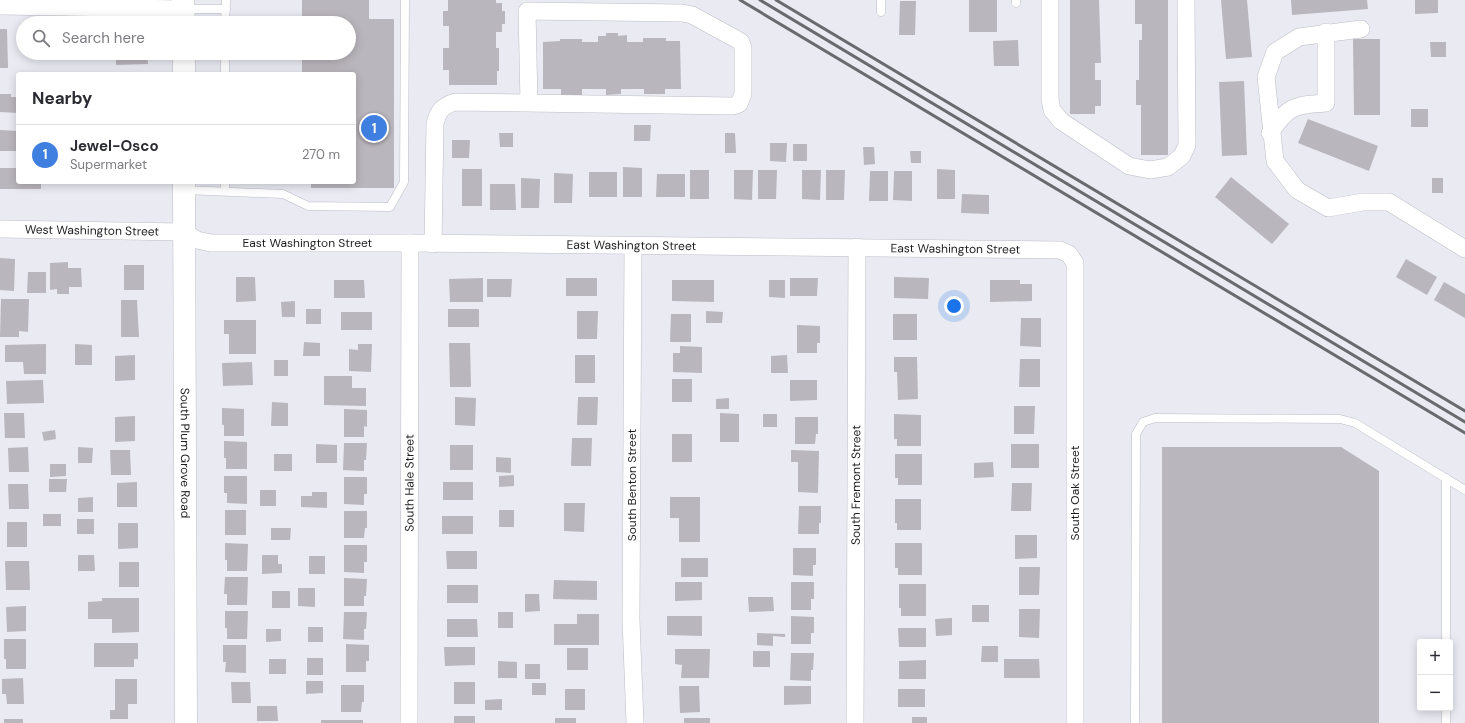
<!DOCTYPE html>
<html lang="en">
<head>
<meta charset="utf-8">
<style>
	body { margin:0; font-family:"DM Sans",sans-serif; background:#f2f2f3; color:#2b2b33 }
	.controls { position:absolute; right:12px; bottom:12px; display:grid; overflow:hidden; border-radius:4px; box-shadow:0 2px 10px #0003 }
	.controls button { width:36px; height:36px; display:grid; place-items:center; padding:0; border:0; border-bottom:1px solid #e1e1e2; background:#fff; color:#2b2b33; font:20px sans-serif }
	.you { position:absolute; left:954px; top:306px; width:14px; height:14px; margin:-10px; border:3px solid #fff; border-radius:50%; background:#1a73e8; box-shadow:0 0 0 6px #1a73e833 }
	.badge { display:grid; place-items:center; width:26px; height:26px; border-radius:50%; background:#3b828c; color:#fff; font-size:13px; font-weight:700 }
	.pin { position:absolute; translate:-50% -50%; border:2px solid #fff; box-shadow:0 1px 4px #0006 }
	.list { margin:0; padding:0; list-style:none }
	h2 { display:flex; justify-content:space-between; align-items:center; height:52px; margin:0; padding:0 16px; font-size:17px }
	h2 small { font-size:13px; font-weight:400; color:#7c7c81 }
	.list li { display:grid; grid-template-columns:26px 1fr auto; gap:12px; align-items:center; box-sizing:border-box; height:60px; padding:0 16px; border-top:1px solid #e1e1e2 }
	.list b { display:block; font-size:15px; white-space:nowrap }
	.list p { margin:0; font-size:13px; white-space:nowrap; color:#7c7c81 }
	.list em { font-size:13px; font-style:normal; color:#7c7c81 }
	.icon { flex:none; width:22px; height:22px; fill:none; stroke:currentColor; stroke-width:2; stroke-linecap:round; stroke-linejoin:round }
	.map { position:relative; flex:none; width:1465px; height:723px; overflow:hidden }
	.search { position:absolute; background:#fff; box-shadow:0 2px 10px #0003; left:16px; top:16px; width:340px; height:44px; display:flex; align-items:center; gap:10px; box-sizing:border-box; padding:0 14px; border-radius:22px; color:#7c7c81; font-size:15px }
	.panel { position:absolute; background:#fff; box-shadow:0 2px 10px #0003; left:16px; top:72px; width:340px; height:112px; border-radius:4px }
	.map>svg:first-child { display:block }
	.building { fill:#bab6bd }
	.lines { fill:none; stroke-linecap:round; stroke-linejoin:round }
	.service-casing { stroke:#bcbdc5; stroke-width:9 }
	.minor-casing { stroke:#bcbdc5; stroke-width:18 }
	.secondary-casing { stroke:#bcbdc5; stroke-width:23 }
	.service { stroke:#fff; stroke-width:8 }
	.minor { stroke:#fff; stroke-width:17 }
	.secondary { stroke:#fff; stroke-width:22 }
	.rail { stroke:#696a6e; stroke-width:3 }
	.labels { text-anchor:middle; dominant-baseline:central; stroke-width:3; stroke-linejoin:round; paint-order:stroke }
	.street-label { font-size:12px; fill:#1c1d1f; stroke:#fff }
</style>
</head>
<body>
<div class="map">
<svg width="1465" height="723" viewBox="0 0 1465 723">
	<rect width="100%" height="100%" fill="#e9eaf2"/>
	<!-- building -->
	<g class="building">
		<path d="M302 0H369V19H394V188H311V182H354V74H302V53H349V23H302Z"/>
		<path d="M448 0H496V3H502V11H505V24H502V32H496V48H499V71H497V85H449V70H443V48H449V26H443V11H448Z"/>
		<rect x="969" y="0" width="28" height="32"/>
		<path d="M1070 0H1099L1101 63H1095V80H1101V106H1095V114H1070Z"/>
		<path d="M1135 0H1168V155H1141V105H1136V80H1139V40H1142V24H1135Z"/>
		<path d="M1221 0H1247L1252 57 1226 59Z"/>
		<path d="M1291 0H1367L1368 9 1292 15Z"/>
		<path d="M1415 0H1438V13L1415 14Z"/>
		<path d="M900 1H916L915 35H899Z"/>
		<path d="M0 29H7L8 68H0Z"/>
		<path d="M606 33H618V36L627 35V42H643V38H666V41H680L681 89H665V94H644V89H621V94L606 95V89H582V95H561V89H543V42L560 41V39H582V42H598V36H606Z"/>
		<path d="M1353 39H1380V115H1354Z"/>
		<path d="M1018 40 1019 66H994L993 41Z"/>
		<path d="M1430 42H1446V57H1431Z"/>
		<path d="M116 53H147L148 64 116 65Z"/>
		<path d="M1244 81 1247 155 1222 156 1219 82Z"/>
		<path d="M0 94H11V97H18V113L0 112Z"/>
		<rect x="1411" y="109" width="17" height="18"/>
		<path d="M1308 119 1378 146 1369 171 1298 143Z"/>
		<path d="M634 125H651L650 141H634Z"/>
		<path d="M0 130 18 131V151H0Z"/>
		<path d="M499 133H513V147H500Z"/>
		<path d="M725 133H735L736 153H725Z"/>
		<path d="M452 140H470L469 158H452Z"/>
		<path d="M770 143H787L786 162 770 161Z"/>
		<rect x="793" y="144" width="14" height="17"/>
		<path d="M863 147H874L875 164 864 165Z"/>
		<path d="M910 151H921V163H911Z"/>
		<path d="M623 167 642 168V197H623Z"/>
		<path d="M0 168H18V182H41V189H0Z"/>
		<rect x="462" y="169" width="20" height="37"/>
		<path d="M937 169 955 170V199H937Z"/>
		<rect x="690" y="170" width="19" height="29"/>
		<path d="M734 170H753L752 200 734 199Z"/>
		<path d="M758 170H777L776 199H758Z"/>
		<path d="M802 170H821L820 200 802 199Z"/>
		<path d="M826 170H845L844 200H826Z"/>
		<path d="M870 171H888V201H869Z"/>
		<path d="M894 171H912V201L893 200Z"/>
		<rect x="589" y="172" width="28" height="25"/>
		<path d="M554 173 573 174 572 203H554Z"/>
		<path d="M657 174H685V197H656Z"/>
		<path d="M1231 177 1289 224 1272 244 1215 197Z"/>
		<path d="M521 178 540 179 539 208H521Z"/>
		<rect x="1432" y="178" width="11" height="15"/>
		<rect x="74" y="182" width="19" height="2"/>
		<path d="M490 184H515L516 210H490Z"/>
		<path d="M962 194 989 195V214L961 213Z"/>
		<path d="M0 258 15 259 14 291 0 290Z"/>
		<path d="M1406 259 1437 277 1427 295 1396 277Z"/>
		<path d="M68 262V268H81L82 287H69V294H57V289L50 290V263Z"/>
		<rect x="124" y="265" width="20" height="25"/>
		<path d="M28 272H46V293H27Z"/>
		<path d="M236 277H255L256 301 236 302Z"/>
		<path d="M894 277 929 278 928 299 894 298Z"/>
		<path d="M483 278V302H450L449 279Z"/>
		<rect x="566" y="278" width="31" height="18"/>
		<path d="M790 278H818L817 296H790Z"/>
		<path d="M487 279H512L511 297H487Z"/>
		<path d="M334 280H364L365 298H334Z"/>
		<path d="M672 280H714V302L672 301Z"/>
		<path d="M769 280H785V298L769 297Z"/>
		<path d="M990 280H1020V284H1032V301L990 302Z"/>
		<path d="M1444 282 1465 294V318L1434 300Z"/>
		<path d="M1 299H29L28 332 19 331V337H0Z"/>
		<path d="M121 300H137L139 337H121Z"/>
		<path d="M295 301V317H282L281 302Z"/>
		<rect x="306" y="309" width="15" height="15"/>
		<rect x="448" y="309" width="31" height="18"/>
		<path d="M577 311H598L597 339H577Z"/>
		<path d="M706 311 723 312 722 323H706Z"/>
		<rect x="341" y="312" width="31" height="18"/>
		<path d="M671 314H691V342H670Z"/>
		<rect x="893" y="314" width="24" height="26"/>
		<path d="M1021 318H1041V347L1020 346Z"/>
		<path d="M224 320H256V354H229V334H224Z"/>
		<path d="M797 325 820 326V343H817V353H797Z"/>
		<path d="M304 342 320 343V356H303Z"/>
		<path d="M449 343H470L471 387H450Z"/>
		<path d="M46 344V374H24L23 362H5V345Z"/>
		<path d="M75 344 92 345V365H75Z"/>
		<path d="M358 344H372L371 372 349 371V349L358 350Z"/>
		<path d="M680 346 702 347V373L673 372V353H680Z"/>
		<path d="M135 355V380L115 381V356Z"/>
		<rect x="575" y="355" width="20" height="28"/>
		<path d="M787 355 788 373H771V356Z"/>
		<path d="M894 357H917L918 399 898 400 897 372H894Z"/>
		<path d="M1020 359H1040V387H1019Z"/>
		<rect x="274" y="360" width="14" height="16"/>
		<path d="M252 362 253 385 223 386 222 363Z"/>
		<path d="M324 376H352V388H366V406L324 405Z"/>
		<rect x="672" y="379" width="20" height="23"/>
		<path d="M43 380 44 403 7 404 6 381Z"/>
		<path d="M790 380H817V400L790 401Z"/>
		<path d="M455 397 476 398 475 426 455 425Z"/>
		<path d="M578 397H598L597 425H577Z"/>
		<path d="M729 398V409H716V399Z"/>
		<path d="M272 402 288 403V426H271Z"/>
		<path d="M1014 406H1035L1034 434H1014Z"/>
		<path d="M222 408 244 409V436H224V425H222Z"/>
		<path d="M344 409 367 410V427L364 426V437H344Z"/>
		<path d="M4 413H24L25 438H5Z"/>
		<path d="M720 413 739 414V442H720Z"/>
		<rect x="763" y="414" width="14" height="13"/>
		<path d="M894 414 921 415V446H897V439H894Z"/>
		<path d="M135 416V441L115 442V417Z"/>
		<path d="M795 417H818V434H816L815 444H795Z"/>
		<path d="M55 430 56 439 44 441 42 432Z"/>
		<rect x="672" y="434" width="20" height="28"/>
		<path d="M572 438H592L591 466H571Z"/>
		<path d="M224 441 247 442V469H226V458H224Z"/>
		<path d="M344 443H367L366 460H364V471L343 470Z"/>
		<path d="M316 444 337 445V463H316Z"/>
		<rect x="1011" y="444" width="28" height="24"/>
		<rect x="450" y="445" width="23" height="25"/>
		<path d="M28 447 29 472H9L8 448Z"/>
		<path d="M78 447 93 448 92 463H78Z"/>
		<path d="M1162 447H1341L1379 471V723H1162Z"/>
		<path d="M110 450H130L131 475H111Z"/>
		<path d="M791 450 819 451 818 493 798 492V462H791Z"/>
		<rect x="274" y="454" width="18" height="17"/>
		<path d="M895 454H922V485H898V478H895Z"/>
		<path d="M496 457 511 458V473L496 472Z"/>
		<path d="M993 462 994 477 974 478V463Z"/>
		<path d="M50 464H66V476L50 477Z"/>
		<path d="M514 475V486L499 487V476Z"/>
		<path d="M224 476H247V504L227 503V493H224Z"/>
		<path d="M344 477H367V494H364V505L344 504Z"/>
		<path d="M49 479H67L66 492H49Z"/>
		<path d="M137 482V507H117V483Z"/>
		<rect x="443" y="482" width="30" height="18"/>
		<path d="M1012 483H1032L1031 511H1011Z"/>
		<path d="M8 484H28L29 509H9Z"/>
		<rect x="260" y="490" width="16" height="16"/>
		<path d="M312 492H327V508L301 507V496H312Z"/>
		<path d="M93 497V512H78V498Z"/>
		<path d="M670 497H700V542H679V518H670Z"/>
		<path d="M895 499H921V530H897V523H895Z"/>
		<path d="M564 503H585L584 532 564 531Z"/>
		<path d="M799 506H821V523H819V534H798Z"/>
		<rect x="225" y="510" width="21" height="25"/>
		<rect x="499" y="510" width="15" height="17"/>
		<path d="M344 511H367V528H365L364 538H344Z"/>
		<rect x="43" y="514" width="18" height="12"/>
		<rect x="442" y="516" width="31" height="18"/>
		<rect x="77" y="519" width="17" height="15"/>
		<rect x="7" y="522" width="20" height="25"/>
		<path d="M118 523H138V548L118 549Z"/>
		<path d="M271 528H291L290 540H271Z"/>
		<path d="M1015 535H1037V558L1015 559Z"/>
		<path d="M225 543 248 544 247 571H227V560H225Z"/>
		<path d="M895 543H922V575H898V568H895Z"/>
		<path d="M344 545H367V562H364V573L344 572Z"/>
		<path d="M793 548H816V565H813V576L793 575Z"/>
		<path d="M446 551H477V569H447Z"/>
		<path d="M78 555H94L95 571H78Z"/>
		<path d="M262 555H278V564H282V573L262 574Z"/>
		<rect x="309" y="556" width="16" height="18"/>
		<rect x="681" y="558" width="27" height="19"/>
		<path d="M5 561H29L30 590H6Z"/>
		<rect x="119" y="562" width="20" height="25"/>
		<path d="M1019 567H1040L1039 595H1019Z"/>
		<path d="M225 577H248L247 605H227V594H224Z"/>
		<path d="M344 578 367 579 366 596H364V606H344Z"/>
		<path d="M554 580 597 581V600L553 599Z"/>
		<path d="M675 582H702V600L675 601Z"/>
		<path d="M791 582H814V599H811V610H791Z"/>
		<path d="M899 584H926V616H901V608H899Z"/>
		<rect x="447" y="585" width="31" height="18"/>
		<path d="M298 588H315V607L298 606Z"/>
		<rect x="272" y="591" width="18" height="17"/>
		<path d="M525 594H539L540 611 525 612Z"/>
		<path d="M748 597H773L774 611 749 612Z"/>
		<path d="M102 598H139V632L112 633V619H88V602L102 601Z"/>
		<rect x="972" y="605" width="17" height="17"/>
		<path d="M26 606V631L7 632 6 607Z"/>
		<path d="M1019 609H1040L1039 638 1019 637Z"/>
		<path d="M225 611H248L247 639H227V628H225Z"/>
		<path d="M344 612H367L366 629H364V640L343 639Z"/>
		<rect x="498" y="612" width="15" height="16"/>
		<path d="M577 614H599V645H554V624H577Z"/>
		<path d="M667 616H702V636L667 635Z"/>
		<path d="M791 616 814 617V633H811V644H791Z"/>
		<path d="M952 618V635L936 636 935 619Z"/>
		<path d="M447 619H477L478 637H447Z"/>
		<rect x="308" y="627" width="15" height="15"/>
		<path d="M898 628H926V647H899Z"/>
		<path d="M266 629H281V641L266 642Z"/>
		<path d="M757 633 785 634V637L773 636V646L757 645Z"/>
		<path d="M4 639H26V669H6V659H4Z"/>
		<path d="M94 643H138V659H134V667H94Z"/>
		<path d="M346 644 369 645V661H366V672H346Z"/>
		<path d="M223 645H246V673L225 672 226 662H223Z"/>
		<path d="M982 646H998V662H981Z"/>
		<path d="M444 647H475V665L445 666Z"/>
		<rect x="567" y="648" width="21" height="22"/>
		<path d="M675 649H710L709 678H681L682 665 675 664Z"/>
		<rect x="753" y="651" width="17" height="16"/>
		<path d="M791 653H814L813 670H811V681L790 680Z"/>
		<rect x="307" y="658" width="16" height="17"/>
		<rect x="269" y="659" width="17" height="15"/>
		<path d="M1004 659H1039L1040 678H1004Z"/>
		<path d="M926 660V679H899V661Z"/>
		<path d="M498 661 517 662V678H498Z"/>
		<rect x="525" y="664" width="15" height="15"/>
		<path d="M23 678 24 704H7L6 694H2V679Z"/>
		<path d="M115 679H137V704H128V719H110V710H115Z"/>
		<path d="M306 681H323V693L306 694Z"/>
		<path d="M231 682H250L251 703H232Z"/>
		<rect x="454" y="682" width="21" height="22"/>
		<rect x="532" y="683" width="14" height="12"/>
		<path d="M341 685H364V702H362L361 712H341Z"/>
		<path d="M679 686H699L700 712 680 713Z"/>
		<path d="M784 686H811V704L784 705Z"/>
		<rect x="565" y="689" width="20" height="21"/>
		<rect x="898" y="689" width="27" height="18"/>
		<path d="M502 699V710H485V700Z"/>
		<path d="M257 706H277L278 721H257Z"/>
		<rect x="454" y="716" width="21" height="7"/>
		<rect x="912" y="717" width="15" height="6"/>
		<rect x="555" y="718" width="21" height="5"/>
		<rect x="684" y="718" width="26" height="5"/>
		<rect x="4" y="719" width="19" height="4"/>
		<rect x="321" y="720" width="42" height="3"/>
	</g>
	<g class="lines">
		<!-- service casing -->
		<g class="service-casing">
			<g id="service">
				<path d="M1016 3V0"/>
				<path d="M184 9H226"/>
				<path d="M881 12V0"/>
				<path d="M225 23 226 0"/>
				<path d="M225 74V53"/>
				<path d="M185 190 283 194 308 206 390 207 404 182 405 0"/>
				<path d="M225 191V182"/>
				<path d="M1446 478V642"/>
				<path d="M1446 708V723"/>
				<path d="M1135 723 1136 434 1143 422 1155 418 1340 419 1355 423 1465 490"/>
			</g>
		</g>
		<!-- minor casing -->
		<g class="minor-casing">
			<g id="minor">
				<path d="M1050 0V99L1052 110 1061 121 1129 166 1150 170 1168 167 1182 156 1187 145 1186 0"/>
				<path d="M0 6 184 9"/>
				<path d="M1361 29 1299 37 1275 52 1266 77 1275 161 1297 190 1328 208 1363 202H1389L1465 249"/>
				<path d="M1270 133C1288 106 1294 105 1326 103V32"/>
				<path id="s1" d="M0 229 184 232 197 240 211 243H410L1060 250 1069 254 1075 263V723"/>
				<path d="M433 244 435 124C438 111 442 106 455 102L733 106 739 104 743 94V48L741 42 736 39 692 15 682 13 527 11 529 103"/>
				<path d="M633 246 631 620 635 723"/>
				<path id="s2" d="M409 723 410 243"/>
				<path id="s3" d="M855 723 857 247"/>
			</g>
		</g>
		<!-- secondary casing -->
		<g class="secondary-casing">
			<g id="secondary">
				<path d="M183 0 184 23"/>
				<path d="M184 53V74"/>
				<path id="s4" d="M184 182 186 723"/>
			</g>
		</g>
		<!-- service -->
		<use href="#service" class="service"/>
		<!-- minor -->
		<use href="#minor" class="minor"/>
		<!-- secondary -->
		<use href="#secondary" class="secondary"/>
		<!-- rail -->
		<g class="rail">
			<path d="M740 0 1465 433"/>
			<path d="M760 0 1465 422"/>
			<path d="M776 0 1465 411"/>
		</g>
	</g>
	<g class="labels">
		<!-- street labels -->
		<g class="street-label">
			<text stroke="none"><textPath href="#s1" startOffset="92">West Washington Street</textPath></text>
			<text stroke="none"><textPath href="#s1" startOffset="310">East Washington Street</textPath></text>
			<text stroke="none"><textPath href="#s1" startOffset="634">East Washington Street</textPath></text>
			<text stroke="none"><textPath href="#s1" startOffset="958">East Washington Street</textPath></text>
			<text stroke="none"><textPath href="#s4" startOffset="271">South Plum Grove Road</textPath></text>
			<text stroke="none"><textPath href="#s2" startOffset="240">South Hale Street</textPath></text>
			<text transform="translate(632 485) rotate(-90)">South Benton Street</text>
			<text stroke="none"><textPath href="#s3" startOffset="238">South Fremont Street</textPath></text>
			<text transform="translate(1075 493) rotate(-90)">South Oak Street</text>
		</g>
	</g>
</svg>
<div class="controls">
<button>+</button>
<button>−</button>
</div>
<div class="you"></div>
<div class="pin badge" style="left:374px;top:128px;background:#3f7fe0">1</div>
<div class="search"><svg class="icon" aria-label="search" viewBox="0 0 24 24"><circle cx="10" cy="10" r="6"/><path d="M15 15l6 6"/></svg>Search here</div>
<section class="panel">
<h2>Nearby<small></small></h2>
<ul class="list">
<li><span class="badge" style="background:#3f7fe0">1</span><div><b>Jewel-Osco</b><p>Supermarket</p></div><em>270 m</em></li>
</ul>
</section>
</div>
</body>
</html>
